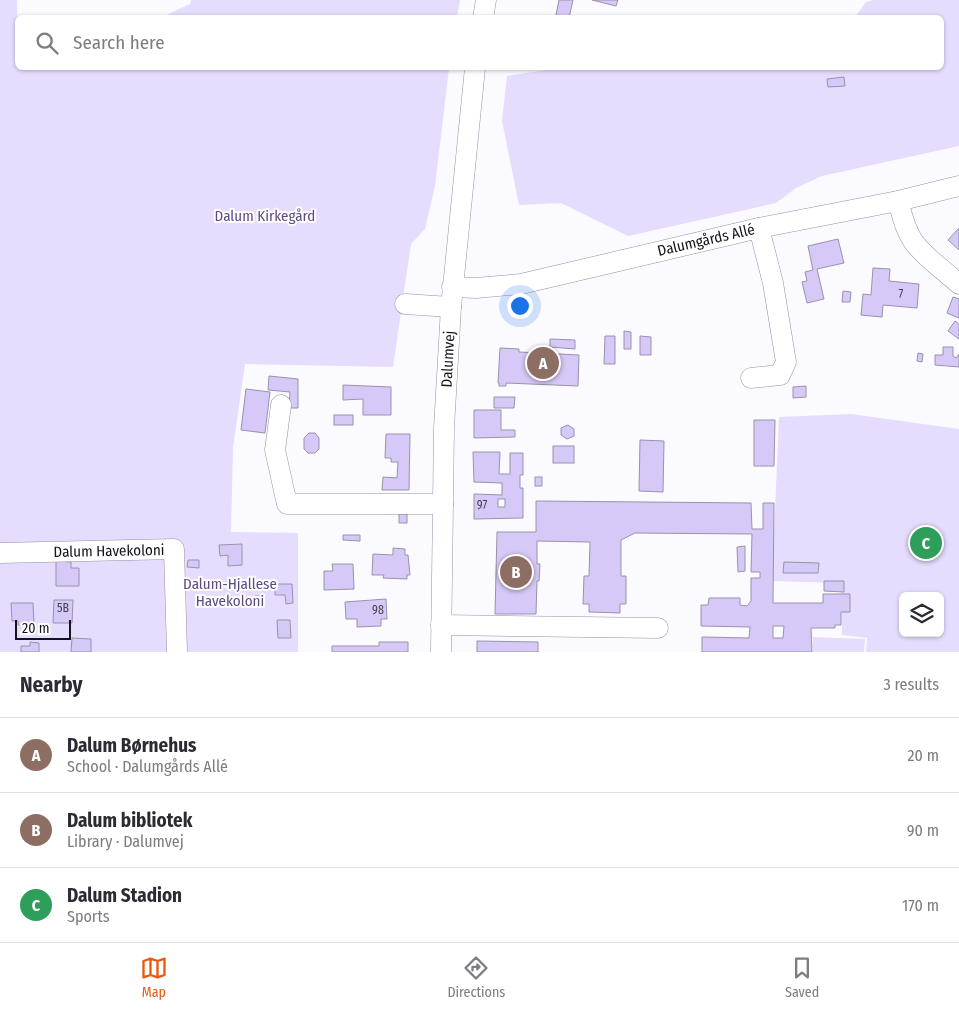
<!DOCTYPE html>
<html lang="en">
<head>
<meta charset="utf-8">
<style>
	body { margin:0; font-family:"Fira Sans Condensed",sans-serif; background:#f2f2f3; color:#2b2b33 }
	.controls { position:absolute; right:15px; bottom:15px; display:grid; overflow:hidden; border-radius:8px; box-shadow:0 1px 4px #0004 }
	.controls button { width:45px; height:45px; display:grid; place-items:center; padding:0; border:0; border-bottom:1px solid #e1e1e2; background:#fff; color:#2b2b33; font:25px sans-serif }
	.scale { position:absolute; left:15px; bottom:12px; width:56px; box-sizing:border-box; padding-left:5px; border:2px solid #15121b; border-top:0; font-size:14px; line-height:18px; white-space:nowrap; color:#15121b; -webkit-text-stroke:4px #fff; paint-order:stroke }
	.you { position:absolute; left:519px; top:305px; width:18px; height:18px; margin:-12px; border:4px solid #fff; border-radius:50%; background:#1a73e8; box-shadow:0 0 0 8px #1a73e833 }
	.badge { display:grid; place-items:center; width:32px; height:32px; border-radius:50%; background:#ea580c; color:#fff; font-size:16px; font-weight:700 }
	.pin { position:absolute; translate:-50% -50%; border:2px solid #fff; box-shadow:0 1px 5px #0006 }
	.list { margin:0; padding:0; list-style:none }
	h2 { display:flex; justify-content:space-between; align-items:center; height:65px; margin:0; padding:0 20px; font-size:21px }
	h2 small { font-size:16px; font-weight:400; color:#7c7c81 }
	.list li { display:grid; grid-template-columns:32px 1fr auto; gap:15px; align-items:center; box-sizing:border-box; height:75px; padding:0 20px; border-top:1px solid #e1e1e2 }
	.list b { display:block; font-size:19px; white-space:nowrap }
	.list p { margin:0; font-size:16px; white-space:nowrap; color:#7c7c81 }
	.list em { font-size:16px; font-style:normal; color:#7c7c81 }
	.icon { flex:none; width:28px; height:28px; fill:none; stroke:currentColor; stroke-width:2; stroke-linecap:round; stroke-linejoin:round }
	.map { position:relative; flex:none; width:959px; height:652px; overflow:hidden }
	.search { position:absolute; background:#fff; box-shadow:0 1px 4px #0004; left:15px; right:15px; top:15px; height:55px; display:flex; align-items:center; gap:12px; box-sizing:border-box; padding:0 18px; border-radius:8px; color:#7c7c81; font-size:19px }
	.sheet { height:290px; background:#fff }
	nav { display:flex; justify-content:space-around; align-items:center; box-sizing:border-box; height:70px; border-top:1px solid #e1e1e2; background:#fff; font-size:14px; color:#7c7c81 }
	nav a { display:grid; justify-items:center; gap:2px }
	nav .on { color:#ea580c }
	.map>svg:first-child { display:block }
	.green { fill:#e6dcfd; fill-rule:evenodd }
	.building { fill:#d7c9f7; stroke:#9992aa; fill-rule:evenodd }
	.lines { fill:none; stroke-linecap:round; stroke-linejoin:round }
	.minor-casing { stroke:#968fa7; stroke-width:21 }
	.minor { stroke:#fff; stroke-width:20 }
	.labels { text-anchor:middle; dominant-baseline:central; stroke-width:4; stroke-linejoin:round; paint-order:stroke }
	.number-label { font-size:12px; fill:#464052 }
	.park-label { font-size:15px; fill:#5f4a84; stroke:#fff }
	.street-label { font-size:15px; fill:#15121b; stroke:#fff }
</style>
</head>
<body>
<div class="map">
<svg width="959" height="652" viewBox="0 0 959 652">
	<rect width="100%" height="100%" fill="#fbfaff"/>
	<!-- green -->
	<g class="green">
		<path d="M0 0H17L18 68H449L435 186 425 229 411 244 393 367 245 364 233 448 231 532 298 533V652H0Z"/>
		<path d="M191 0H460L457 17H162L190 4Z"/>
		<path d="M874 0H959V146L822 176 796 188 776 203 628 236 561 203 519 205 502 121 507 76 560 68H942V18L855 17 866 2Z"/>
		<path d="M851 414 959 429V652H866L867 638 842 635 841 583 772 581 779 417ZM903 596H940V633H903Z"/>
		<path d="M813 637 865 639 864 652H813Z"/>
	</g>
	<!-- building -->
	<g class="building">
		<path d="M559 0H573L569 18 556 15Z"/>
		<path d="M592 0H618L616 6Z"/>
		<path d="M844 77 845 86 828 87 827 79Z"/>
		<path d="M959 228V250L948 240Z"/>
		<path d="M838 239 844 263 817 269 824 299 807 303 802 282 807 281 805 272 813 270 808 246Z"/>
		<path d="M873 268 890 269 889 281 919 284 917 308 883 305 882 317 861 315 863 294 871 295Z"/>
		<path d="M843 291 851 292 850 302H842Z"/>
		<path d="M953 297 959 299V318L947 313Z"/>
		<path d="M955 321 959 324V339L948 331Z"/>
		<path d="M624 331 631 332V349H624Z"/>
		<path d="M605 336H615V364H604Z"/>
		<path d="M640 336 651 337V355H640Z"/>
		<path d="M550 339 575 340V349L550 347Z"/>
		<path d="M943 347H953V356L956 358 959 354V367L935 365V355H943Z"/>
		<path d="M500 348 519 349V352L579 355 578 386 506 383V386H499V383H498Z"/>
		<path d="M918 353 923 354 922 362 917 361Z"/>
		<path d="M269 376 298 379V408H289L290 392 268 390Z"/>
		<path d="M343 385 391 387V415H363V399L343 400Z"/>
		<path d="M806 386V397L793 398V387Z"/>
		<path d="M246 389 270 392 265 433 241 430Z"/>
		<path d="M494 397H515L514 408H494Z"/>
		<path d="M474 410H501V430H515V437L474 438Z"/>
		<rect x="334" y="415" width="19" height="10"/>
		<path d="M754 420H775L774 466H754Z"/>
		<path d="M568 425 574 429V436L567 439 561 435V428Z"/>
		<path d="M309 433H315L319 438V449L315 453H308L304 449V438Z"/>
		<path d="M386 434H410L409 490H382L383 477 397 478 398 462H391V458H385Z"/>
		<path d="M640 440 664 441 663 492 639 491Z"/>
		<rect x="553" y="446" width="21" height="17"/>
		<path d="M473 452H500L499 474H510V453H523V475H520V488H523V518L474 519V494L502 495V483L474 482ZM498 499H505V507H498Z"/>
		<rect x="535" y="477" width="7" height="9"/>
		<path d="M536 501 751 503 752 529H763V503H774L773 603H823V594H850V612H841V625H835V628H811L812 652H702V637L749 638 750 627 701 626V605H708L709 598H740V605L747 606 751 601V578H760V572H751L752 534 635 533 621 540V576H626V604H620V613L589 612V604H583L584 576H589L590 542 537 541V564H540L539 581H537L536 614H495L497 532H536ZM773 626H784L783 638H773Z"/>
		<rect x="399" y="514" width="8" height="9"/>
		<path d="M343 535H360V541L343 540Z"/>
		<path d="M242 544V565L228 566V555L220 556 219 545Z"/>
		<path d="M745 546V571L738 572 737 547Z"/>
		<path d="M393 548 405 549V555H408L410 575H407V579L383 578 384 575H372L373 554 393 555Z"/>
		<path d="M188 560H199V568L187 567Z"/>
		<path d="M56 561 71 562V568H79V586H56Z"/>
		<path d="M784 562 819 563 818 573H783Z"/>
		<path d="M332 564H353L354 589 324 590V571H333Z"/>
		<path d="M824 581H844V592L824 591Z"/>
		<path d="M275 584H292L293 603 286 604 285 595H275Z"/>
		<path d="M255 596H263L262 604 254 603Z"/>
		<path d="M386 599 387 619H381V626L357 627V619H346L345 602Z"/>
		<path d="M54 600H73L72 623H53Z"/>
		<path d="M11 603H33L34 625H18V621H12Z"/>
		<path d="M277 620H290L291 638H278Z"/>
		<path d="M72 638 91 639V652H71Z"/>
		<path d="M477 641 538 642V652H477Z"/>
		<path d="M30 642 39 643V652H21V646H30Z"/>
		<path d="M379 642H408V652H332V646H379Z"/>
	</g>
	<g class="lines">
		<!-- minor casing -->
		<g class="minor-casing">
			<g id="minor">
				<path d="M483 18 486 0"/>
				<path d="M898 201C902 215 905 229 913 241 925 258 944 270 959 284"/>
				<path d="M452 287 476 288 521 284 759 228 898 201 959 186"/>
				<path d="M405 304 451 307"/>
				<path d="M751 378 780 375 786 362 773 283 759 228"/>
				<path d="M281 405 275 450 287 504H443"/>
				<path d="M0 553 174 549 177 652"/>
				<path d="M441 625 658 628"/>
				<path d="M441 652 444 428 451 307 475 68"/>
			</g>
		</g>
		<!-- minor -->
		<use href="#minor" class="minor"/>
	</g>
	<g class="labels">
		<!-- number labels -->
		<g class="number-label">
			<text x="901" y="294">7</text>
			<text x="482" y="505">97</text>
			<text x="63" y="608">5B</text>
			<text x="378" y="610">98</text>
		</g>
		<!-- park labels -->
		<g class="park-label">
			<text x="265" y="216">Dalum Kirkegård</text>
			<text x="230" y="584">Dalum-Hjallese<tspan x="230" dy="17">Havekoloni</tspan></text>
		</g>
		<!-- street labels -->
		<g class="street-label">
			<text transform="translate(706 240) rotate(-13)">Dalumgårds Allé</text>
			<text transform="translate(448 359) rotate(-87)">Dalumvej</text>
			<text transform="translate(109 551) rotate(-1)">Dalum Havekoloni</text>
		</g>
	</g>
</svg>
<div class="controls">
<button><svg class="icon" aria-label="layers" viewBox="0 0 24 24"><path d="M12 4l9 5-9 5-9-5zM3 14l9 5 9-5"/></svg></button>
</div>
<div class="scale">20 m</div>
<div class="you"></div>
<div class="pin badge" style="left:543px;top:363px;background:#8d6e63">A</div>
<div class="pin badge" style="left:516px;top:572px;background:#8d6e63">B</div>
<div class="pin badge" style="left:926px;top:543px;background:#2e9e5b">C</div>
<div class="search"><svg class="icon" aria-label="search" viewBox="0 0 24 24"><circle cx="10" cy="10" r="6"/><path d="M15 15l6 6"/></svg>Search here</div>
</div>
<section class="sheet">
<h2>Nearby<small>3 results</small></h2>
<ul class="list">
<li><span class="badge" style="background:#8d6e63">A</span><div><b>Dalum Børnehus</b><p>School · Dalumgårds Allé</p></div><em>20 m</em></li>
<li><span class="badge" style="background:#8d6e63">B</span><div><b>Dalum bibliotek</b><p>Library · Dalumvej</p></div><em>90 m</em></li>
<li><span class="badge" style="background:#2e9e5b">C</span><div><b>Dalum Stadion</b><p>Sports</p></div><em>170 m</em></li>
</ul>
</section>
<nav>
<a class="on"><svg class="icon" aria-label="map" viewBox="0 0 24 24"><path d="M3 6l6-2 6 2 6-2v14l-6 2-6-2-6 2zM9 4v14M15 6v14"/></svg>Map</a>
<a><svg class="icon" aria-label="directions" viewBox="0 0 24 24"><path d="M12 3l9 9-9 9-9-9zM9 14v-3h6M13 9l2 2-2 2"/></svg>Directions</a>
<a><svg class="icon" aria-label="saved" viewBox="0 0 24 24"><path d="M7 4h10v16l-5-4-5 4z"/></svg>Saved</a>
</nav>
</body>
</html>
